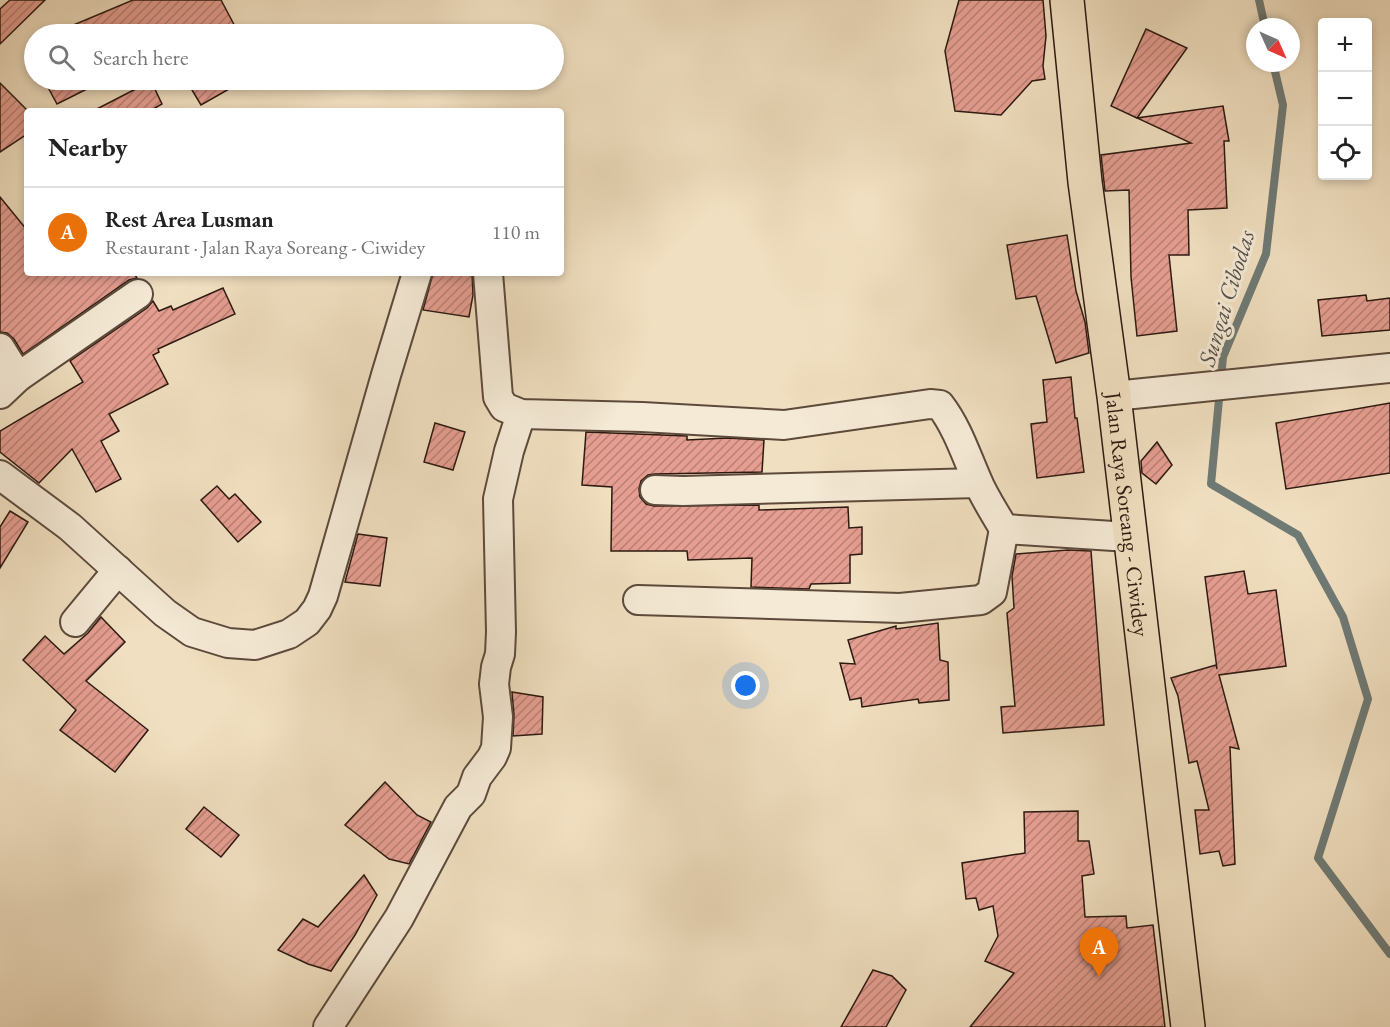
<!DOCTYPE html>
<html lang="en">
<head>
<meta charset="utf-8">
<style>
	body { margin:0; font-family:"EB Garamond",serif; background:#f2f2f2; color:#222 }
	.controls { position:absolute; right:18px; top:18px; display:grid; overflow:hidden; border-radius:6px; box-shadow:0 3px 9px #0003 }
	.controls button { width:54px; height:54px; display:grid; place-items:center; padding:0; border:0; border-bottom:2px solid #e0e0e0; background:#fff; color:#222; font:30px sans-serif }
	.compass { position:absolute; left:1246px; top:18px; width:54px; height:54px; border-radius:50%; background:#fff; box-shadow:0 3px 9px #0003; rotate:135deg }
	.you { position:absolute; left:746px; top:686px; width:21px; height:21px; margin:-15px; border:4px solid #fff; border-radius:50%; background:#1a73e8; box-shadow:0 0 0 9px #1a73e833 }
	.badge { display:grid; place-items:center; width:39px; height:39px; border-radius:50%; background:#8f2418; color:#fff; font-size:20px; font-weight:700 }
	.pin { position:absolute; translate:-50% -50px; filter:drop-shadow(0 2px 3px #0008) }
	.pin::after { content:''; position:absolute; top:32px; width:21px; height:18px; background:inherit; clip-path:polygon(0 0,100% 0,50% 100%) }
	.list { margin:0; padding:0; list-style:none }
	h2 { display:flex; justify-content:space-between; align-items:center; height:78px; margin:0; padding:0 24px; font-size:26px }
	h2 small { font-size:20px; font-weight:400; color:#767676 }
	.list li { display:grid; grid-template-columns:39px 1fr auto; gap:18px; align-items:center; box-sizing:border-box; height:90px; padding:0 24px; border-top:2px solid #e0e0e0 }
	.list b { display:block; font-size:22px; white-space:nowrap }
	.list p { margin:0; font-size:20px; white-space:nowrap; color:#767676 }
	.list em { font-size:20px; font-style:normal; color:#767676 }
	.icon { flex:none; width:33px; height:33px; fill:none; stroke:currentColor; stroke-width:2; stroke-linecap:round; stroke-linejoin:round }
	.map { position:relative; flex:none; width:1390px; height:1027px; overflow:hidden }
	.search { position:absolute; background:#fff; box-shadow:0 3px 9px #0003; left:24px; top:24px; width:540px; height:66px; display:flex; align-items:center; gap:15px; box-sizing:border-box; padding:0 21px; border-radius:33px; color:#767676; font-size:22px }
	.panel { position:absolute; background:#fff; box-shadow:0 3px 9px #0003; left:24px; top:108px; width:540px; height:168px; border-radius:6px }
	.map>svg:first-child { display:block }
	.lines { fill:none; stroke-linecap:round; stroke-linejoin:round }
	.stream { stroke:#6f7a75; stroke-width:8 }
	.building { fill:url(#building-hatch); stroke:#2c1910; stroke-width:1.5 }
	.minor-casing { stroke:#5d4a3c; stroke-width:32 }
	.trunk-casing { stroke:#2c1910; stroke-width:36 }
	.minor { stroke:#f5ead6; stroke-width:28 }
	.trunk { stroke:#f0dfc0; stroke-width:33 }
	.labels { text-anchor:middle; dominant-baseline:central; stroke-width:6; stroke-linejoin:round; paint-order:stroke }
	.street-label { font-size:22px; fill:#2c1910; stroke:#f5ead6 }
	.water-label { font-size:24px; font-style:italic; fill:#53524b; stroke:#f5ead6 }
</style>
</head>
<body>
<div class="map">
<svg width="1390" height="1027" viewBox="0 0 1390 1027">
	<defs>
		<pattern id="building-hatch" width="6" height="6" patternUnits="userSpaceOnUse" patternTransform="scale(1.5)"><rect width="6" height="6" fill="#e59e91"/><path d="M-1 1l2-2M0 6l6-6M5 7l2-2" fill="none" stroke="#ba8075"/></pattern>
	</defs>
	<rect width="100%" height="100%" fill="#f0dfc0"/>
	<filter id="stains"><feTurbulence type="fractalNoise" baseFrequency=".00333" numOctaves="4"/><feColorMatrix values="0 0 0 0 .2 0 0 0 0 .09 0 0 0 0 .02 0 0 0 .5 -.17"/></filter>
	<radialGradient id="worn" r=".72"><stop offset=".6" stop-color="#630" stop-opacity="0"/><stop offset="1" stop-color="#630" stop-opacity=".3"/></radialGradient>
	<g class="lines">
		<!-- stream -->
		<g class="stream">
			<path d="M1259 0 1265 27"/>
			<path d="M1273 63 1283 105 1266 254 1223 357 1211 484 1298 535 1343 617 1368 699 1318 858 1390 954"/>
		</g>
	</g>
	<!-- building -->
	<g class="building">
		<path d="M10 0H45L0 44V9Z"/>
		<path d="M133 0H221L239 34H52Z"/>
		<path d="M959 0H1043L1046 36 1043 66 1045 79 1032 81 1001 115 955 111 945 51Z"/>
		<path d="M1146 29 1187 48 1137 118 1111 106Z"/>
		<path d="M44 80H105L57 104Z"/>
		<path d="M186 80H245L201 105Z"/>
		<path d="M151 81 162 104 150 111H93Z"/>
		<path d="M0 83 27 110V134L0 152Z"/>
		<path d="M1223 106 1229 141H1224L1227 208 1188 210 1189 255H1169L1177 331 1137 336 1131 277 1129 190 1105 191 1101 155 1191 143 1137 118Z"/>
		<path d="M0 197 27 230V273H134L137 278 129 280 23 354 14 339 7 333 0 332Z"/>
		<path d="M1067 235 1076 291 1085 322 1089 353 1056 363 1036 296 1016 299 1007 245Z"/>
		<path d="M433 273H472L473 295 469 317 423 310Z"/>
		<path d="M223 288 235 314 158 349 159 352 153 355 168 384 109 414 119 431 101 441 121 479 96 492 72 449 39 483 0 452V431L83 382 70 361 147 308 153 301 159 311 171 306 173 310Z"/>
		<path d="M1366 295 1367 301 1390 298V330L1322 336 1318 300Z"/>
		<path d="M1071 377 1075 418H1077L1084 472 1037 478 1031 424 1047 422 1043 380Z"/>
		<path d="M1390 403V473L1286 489 1276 423Z"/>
		<path d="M435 423 465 432 453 470 424 462Z"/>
		<path d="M586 432 687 436V440L727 438 764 440 762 472 655 474 648 475 641 481 639 489 640 497 646 504 654 506 759 505V510L848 507 849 528 862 527V554L850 555V583L811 584 809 589 751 587 752 558 688 560 687 551H611L612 487 582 485Z"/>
		<path d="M1157 442 1172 465 1156 484 1142 473 1141 461Z"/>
		<path d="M217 486 229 499 235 494 261 522 238 542 201 500Z"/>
		<path d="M10 511 28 522 0 568V527Z"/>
		<path d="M358 534 387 538 380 586 345 582Z"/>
		<path d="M1068 550 1091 551 1104 725 1003 733 1001 707 1015 706 1007 613 1014 608 1012 576 1016 554Z"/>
		<path d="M1244 571 1248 594 1276 590 1286 666 1219 675 1239 749 1230 747 1235 864 1223 866 1219 851 1200 854 1195 810H1209L1197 761 1189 763 1178 696 1171 678 1216 665 1217 669 1205 577Z"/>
		<path d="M101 617 125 642 86 681 148 730 115 772 60 730 76 710 23 660 45 636 64 654 88 633Z"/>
		<path d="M938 623 940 660 948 662 949 700 919 703 918 699 862 707 861 698 850 700 840 663 855 664 848 640 896 626V629Z"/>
		<path d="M512 692 543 697 542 734 513 736 514 715Z"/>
		<path d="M385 782 417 815 431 822 409 864 389 859 345 825Z"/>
		<path d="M204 807 239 835 221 857 186 829Z"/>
		<path d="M1078 811V841H1089L1094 874 1082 876 1085 917 1126 916 1127 928 1153 925 1165 1027H970L1014 973 985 961 998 936 993 906 979 910 976 898 966 899 962 863 1025 853 1024 812Z"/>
		<path d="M364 875 377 895 355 935 331 971 308 964 278 950 303 919 318 927Z"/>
		<path d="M873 970 892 976 906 990 886 1027H841Z"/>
	</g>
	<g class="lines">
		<!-- minor casing -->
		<g class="minor-casing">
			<g id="minor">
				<path d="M488 273 498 397 504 407 521 414 642 417 784 425 930 404 940 405C957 427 966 455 977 480 984 497 995 513 1004 529L1129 537"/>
				<path d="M0 348 18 377"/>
				<path d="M0 394 18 377 138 294"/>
				<path d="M1114 396 1390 368"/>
				<path d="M0 475 70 527 165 613 192 632 228 643 255 645 289 634 307 622 317 609 323 596 386 375 417 273"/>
				<path d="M655 490 683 491 978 483"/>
				<path d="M638 600 900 608 981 600 992 592 1004 529"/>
				<path d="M75 622 118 570"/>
				<path d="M328 1027 399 918 458 807 471 794 477 777 492 757 496 748 498 717 494 684 496 667 500 654 501 632 498 499 509 451 521 414"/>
			</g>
		</g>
		<!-- trunk casing -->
		<g class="trunk-casing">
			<g id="trunk">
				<path id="s1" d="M1067 0 1085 182 1114 396 1188 1027"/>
			</g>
		</g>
		<!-- minor -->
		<use href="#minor" class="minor"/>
		<!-- trunk -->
		<use href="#trunk" class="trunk"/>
	</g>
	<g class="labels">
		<!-- street labels -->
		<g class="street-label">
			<text stroke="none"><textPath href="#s1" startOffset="518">Jalan Raya Soreang - Ciwidey</textPath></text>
		</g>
		<!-- water labels -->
		<g class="water-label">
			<text transform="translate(1226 298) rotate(-73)">Sungai Cibodas</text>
		</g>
	</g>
	<rect width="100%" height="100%" filter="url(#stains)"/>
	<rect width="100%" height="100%" fill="url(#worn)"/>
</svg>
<div class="controls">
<button>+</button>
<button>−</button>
<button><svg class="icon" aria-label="locate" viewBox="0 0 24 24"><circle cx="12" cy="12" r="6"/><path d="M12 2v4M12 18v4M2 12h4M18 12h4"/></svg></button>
</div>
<svg class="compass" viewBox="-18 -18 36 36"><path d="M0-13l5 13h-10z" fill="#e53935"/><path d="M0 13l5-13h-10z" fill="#767676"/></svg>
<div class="you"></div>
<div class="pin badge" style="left:1099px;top:977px;background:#e8710a">A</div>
<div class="search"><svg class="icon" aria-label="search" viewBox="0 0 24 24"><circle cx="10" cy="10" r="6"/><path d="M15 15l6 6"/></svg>Search here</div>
<section class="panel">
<h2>Nearby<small></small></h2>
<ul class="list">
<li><span class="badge" style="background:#e8710a">A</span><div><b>Rest Area Lusman</b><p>Restaurant · Jalan Raya Soreang - Ciwidey</p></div><em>110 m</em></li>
</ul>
</section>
</div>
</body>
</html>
